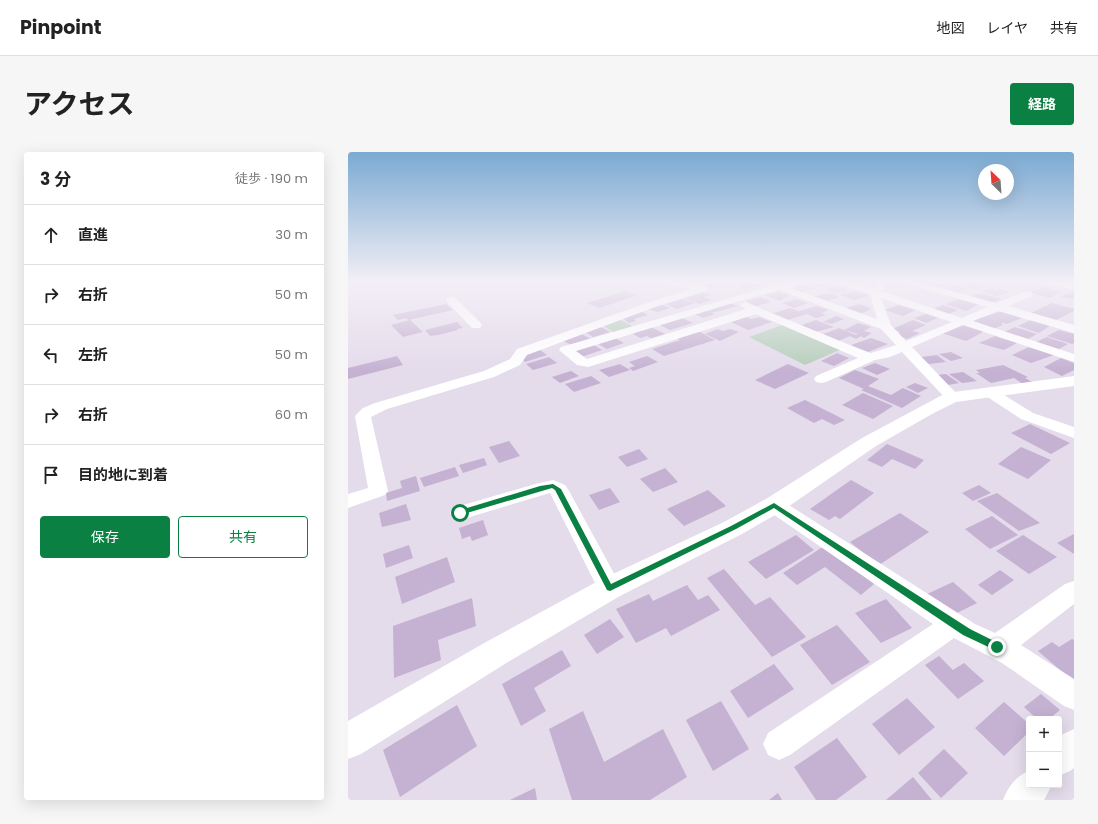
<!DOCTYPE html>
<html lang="ja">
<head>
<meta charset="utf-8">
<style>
	body { margin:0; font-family:Poppins,"Noto Sans JP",sans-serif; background:#f6f6f6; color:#222 }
	.controls { position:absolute; right:12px; bottom:12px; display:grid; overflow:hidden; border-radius:4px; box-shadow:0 4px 16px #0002 }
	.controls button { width:36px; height:36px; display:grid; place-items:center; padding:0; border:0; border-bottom:1px solid #e0e0e0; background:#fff; color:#222; font:20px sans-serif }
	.compass { position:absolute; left:630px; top:12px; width:36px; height:36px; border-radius:50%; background:#fff; box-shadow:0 4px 16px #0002; rotate:335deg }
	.stop { position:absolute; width:12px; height:12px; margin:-9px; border:3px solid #0b8043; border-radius:50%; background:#fff }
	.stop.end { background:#0b8043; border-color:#fff; box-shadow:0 1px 4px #0008 }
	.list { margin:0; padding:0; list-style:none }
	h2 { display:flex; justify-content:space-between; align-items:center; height:52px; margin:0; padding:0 16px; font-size:17px }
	h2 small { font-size:13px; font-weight:400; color:#767676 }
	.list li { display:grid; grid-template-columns:26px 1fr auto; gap:12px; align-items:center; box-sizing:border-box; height:60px; padding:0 16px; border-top:1px solid #e0e0e0 }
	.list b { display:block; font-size:15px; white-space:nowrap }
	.list em { font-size:13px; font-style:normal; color:#767676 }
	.actions { display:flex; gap:8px; padding:12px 16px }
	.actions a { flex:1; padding:9px 0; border:1px solid #0b8043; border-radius:4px; text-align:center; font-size:14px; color:#0b8043 }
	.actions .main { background:#0b8043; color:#fff }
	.icon { flex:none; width:22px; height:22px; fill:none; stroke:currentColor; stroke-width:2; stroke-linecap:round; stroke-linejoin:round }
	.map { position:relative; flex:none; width:726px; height:648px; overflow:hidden; border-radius:4px }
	header { display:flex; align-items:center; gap:24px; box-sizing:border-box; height:56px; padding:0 20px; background:#fff; border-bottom:1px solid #e0e0e0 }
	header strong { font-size:19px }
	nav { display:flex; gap:22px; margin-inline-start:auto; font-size:14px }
	.intro { display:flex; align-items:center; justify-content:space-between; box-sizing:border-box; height:96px; padding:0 24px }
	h1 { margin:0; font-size:28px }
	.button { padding:10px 18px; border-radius:4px; background:#0b8043; color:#fff; font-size:14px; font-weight:700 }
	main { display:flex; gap:24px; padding:0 24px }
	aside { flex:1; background:#fff; border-radius:4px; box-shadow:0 4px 16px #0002 }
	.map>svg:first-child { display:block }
	.green { fill:#b5ceba }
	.building { fill:#c5b1d2 }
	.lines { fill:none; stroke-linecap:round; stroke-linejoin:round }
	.street { fill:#fff; fill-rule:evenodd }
	.secondary { fill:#fff; fill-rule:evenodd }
	.route { fill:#0b8043 }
</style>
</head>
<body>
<header>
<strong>Pinpoint</strong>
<nav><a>地図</a><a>レイヤ</a><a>共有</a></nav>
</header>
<div class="intro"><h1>アクセス</h1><a class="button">経路</a></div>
<main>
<aside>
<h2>3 分<small>徒歩 · 190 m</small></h2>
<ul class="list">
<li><svg class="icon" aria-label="ahead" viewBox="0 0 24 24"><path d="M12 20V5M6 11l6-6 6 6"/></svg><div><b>直進</b></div><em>30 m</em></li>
<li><svg class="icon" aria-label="right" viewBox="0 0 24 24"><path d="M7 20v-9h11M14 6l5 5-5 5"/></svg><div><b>右折</b></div><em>50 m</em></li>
<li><svg class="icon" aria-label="left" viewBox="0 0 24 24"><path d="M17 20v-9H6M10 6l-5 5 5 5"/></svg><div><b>左折</b></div><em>50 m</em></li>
<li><svg class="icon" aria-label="right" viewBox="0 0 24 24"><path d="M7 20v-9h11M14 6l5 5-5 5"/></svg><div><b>右折</b></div><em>60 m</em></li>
<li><svg class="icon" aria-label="arrive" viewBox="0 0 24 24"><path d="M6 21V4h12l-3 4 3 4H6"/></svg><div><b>目的地に到着</b></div></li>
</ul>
<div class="actions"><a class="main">保存</a><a>共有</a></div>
</aside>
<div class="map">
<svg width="726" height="648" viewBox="0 0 726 648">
	<rect width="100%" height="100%" fill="#e4dbeb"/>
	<!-- green -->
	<g class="green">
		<path d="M270 167 285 174 267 181 254 173Z"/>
		<path d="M437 172 494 197 457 213 401 185Z"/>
	</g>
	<!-- building -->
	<g class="building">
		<path d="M367 130 377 133 366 136 356 132Z"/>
		<path d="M396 130H402L413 133 397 138 391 135 395 134 388 132Z"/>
		<path d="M464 130H488L471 135 458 131Z"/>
		<path d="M576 130H605L589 136 572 131Z"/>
		<path d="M615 130H623L639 134 628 138 608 132Z"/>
		<path d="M457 132 469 136 453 140 441 136Z"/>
		<path d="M607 133 620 137 609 141 596 137Z"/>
		<path d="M490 134 500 138 487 141 477 137Z"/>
		<path d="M695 135 714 140 701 146 681 140Z"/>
		<path d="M642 136 648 138 653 137 662 140 649 144 633 139Z"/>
		<path d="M278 139 290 143 251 156 239 151Z"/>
		<path d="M355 139 363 143 356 145 364 148 351 152 334 145Z"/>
		<path d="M431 139 442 144 434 146 437 147 431 149 417 143Z"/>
		<path d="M508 139 521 144 506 148 492 143Z"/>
		<path d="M726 139V147L712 145Z"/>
		<path d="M481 141 492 145 475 150 464 145Z"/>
		<path d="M632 141 654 147 643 151 621 145Z"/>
		<path d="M413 145 423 150 408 154 398 149Z"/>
		<path d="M333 146 347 151 329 157 315 151Z"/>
		<path d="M448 147 460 151 446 156 434 151Z"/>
		<path d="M611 147 631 152 618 159 597 152Z"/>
		<path d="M382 151 390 154 363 161 367 162 355 166 345 161 356 158 359 159 364 158 362 157Z"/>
		<path d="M704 151 726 157V159L706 169 681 162Z"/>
		<path d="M98 152 105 158 60 168 58 166 50 168 45 163Z"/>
		<path d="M313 152 322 156 309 160 300 157Z"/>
		<path d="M511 152 523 156H520L523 157 510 163 494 157Z"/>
		<path d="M550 153 568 158 555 164 537 158Z"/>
		<path d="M595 153 610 158 598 163 583 158Z"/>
		<path d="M469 154 480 158 473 161 478 163 468 166 459 162 439 168 423 162 442 156 451 159Z"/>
		<path d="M654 159 674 166 659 172 655 171 653 172 655 173 644 177 619 170Z"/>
		<path d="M294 160 300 163 286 167 288 169 281 171 274 166Z"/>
		<path d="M578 162 590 166 578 171 566 166Z"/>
		<path d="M488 164 496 167 484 172 475 170Z"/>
		<path d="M399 165 403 167 411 165 424 170 400 178 383 170Z"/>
		<path d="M334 166 345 171 322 178 312 173Z"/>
		<path d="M62 168 75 180 55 185 43 173Z"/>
		<path d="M468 168 486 175 467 180 451 174Z"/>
		<path d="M565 168 578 173 564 179 572 181 559 187 547 182 552 180 544 177Z"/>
		<path d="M682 168 703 173 691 181 670 174Z"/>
		<path d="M109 170 115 176 109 177 110 178 90 183 82 184 77 178Z"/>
		<path d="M510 171 523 175 516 179 524 181 516 186 513 184 508 187 502 184 490 189 475 182 491 176 508 183 510 182 496 178Z"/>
		<path d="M616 173 637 179 618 189 594 181Z"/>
		<path d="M301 174 317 182 303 186 299 184 292 186 282 180Z"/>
		<path d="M253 175 262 180 245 185 237 180Z"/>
		<path d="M667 175 689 182 678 188 654 181Z"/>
		<path d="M370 177 375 179 382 177 391 180 372 189 357 182Z"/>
		<path d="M711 178 726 182V191L724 192 699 184Z"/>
		<path d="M350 179 367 188 316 204 304 197 332 188 328 186Z"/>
		<path d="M232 181 243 187 223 193 212 187Z"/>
		<path d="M647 184 669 191 656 198 631 191Z"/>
		<path d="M699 185 720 192 709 198 686 191Z"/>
		<path d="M267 186 276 191 259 197 250 192Z"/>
		<path d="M523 186 540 192 520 200 503 193Z"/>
		<path d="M246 193 254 198 233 205 226 199Z"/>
		<path d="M681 195 706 203 683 211 664 203Z"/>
		<path d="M192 198 199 203 177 210 171 204Z"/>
		<path d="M603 200 615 206 603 209 591 202Z"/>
		<path d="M489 201 501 206 486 214 473 209Z"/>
		<path d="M589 203 598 210 581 212 573 205Z"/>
		<path d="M49 204 55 213 0 227V216Z"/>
		<path d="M299 204 310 210 285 219 281 216 287 214 281 210Z"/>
		<path d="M201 205 209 211 185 218 178 212Z"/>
		<path d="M713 206 726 211V218L714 224 696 215Z"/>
		<path d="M527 211 542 217 529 223 514 216Z"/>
		<path d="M272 212 282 218 261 225 251 218Z"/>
		<path d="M440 212 461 221 427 237 407 228Z"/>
		<path d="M655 213 680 225 677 226 684 230 675 232 666 226 643 231 628 221H632L628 218Z"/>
		<path d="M507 218 531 227 520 234 543 243 555 236 573 244 554 256 513 238 516 237 491 226Z"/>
		<path d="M223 219 231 224 212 231 204 225Z"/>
		<path d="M615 220 629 229 614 231 601 222Z"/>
		<path d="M598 222 611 231 600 233 588 223Z"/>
		<path d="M243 224 253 231 226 240 217 232Z"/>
		<path d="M567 231 580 236 570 241 558 235Z"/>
		<path d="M515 241 545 254 525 267 494 253Z"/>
		<path d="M457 248 497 268 486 273 474 267 466 271 439 256Z"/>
		<path d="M682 272 722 291 703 302 663 281Z"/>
		<path d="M161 289 172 304 151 311 141 295Z"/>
		<path d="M539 292 576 308 567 317 544 307 534 315 519 308Z"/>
		<path d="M673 295 703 308 680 327 650 312Z"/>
		<path d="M291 297 300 307 279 315 270 305Z"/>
		<path d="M136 306 139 313 115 321 111 313Z"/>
		<path d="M107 315 111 324 76 335 72 326Z"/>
		<path d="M317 316 330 330 305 340 292 327Z"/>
		<path d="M68 324 72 339 39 349 38 341 54 336 52 329Z"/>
		<path d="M503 328 526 341 492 367 487 364 481 368 462 357Z"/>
		<path d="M631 333 643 341 625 349 614 341Z"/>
		<path d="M262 336 272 350 251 358 241 343Z"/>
		<path d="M360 338 378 354 336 374 319 357Z"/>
		<path d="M649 341 692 371 671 379 629 349Z"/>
		<path d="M58 352 63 368 34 375 31 361Z"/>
		<path d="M552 361 581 380 531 413 502 390Z"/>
		<path d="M644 364 670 383 642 397 617 377Z"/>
		<path d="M135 368 140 383 124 389 122 384 114 387 111 376Z"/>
		<path d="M726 382V402L709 391Z"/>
		<path d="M448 383 466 398 418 427 400 410Z"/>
		<path d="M675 383 709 405 681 422 648 399Z"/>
		<path d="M61 393 65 406 38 416 35 402Z"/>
		<path d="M476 394 526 432 513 443 477 415 449 433 435 421Z"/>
		<path d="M99 405 107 430 54 452 47 425Z"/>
		<path d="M376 417 407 453 422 445 458 485 424 505 359 426Z"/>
		<path d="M652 418 666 428 644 443 630 433Z"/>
		<path d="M605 430 629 451 603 464 579 442Z"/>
		<path d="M339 433 350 448 360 443 372 458 323 484 318 476 288 491 268 457 301 442 305 449Z"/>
		<path d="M124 446 128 474 90 488 93 508 46 526 45 474Z"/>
		<path d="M538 447 564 476 533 491 507 461Z"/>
		<path d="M262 467 276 485 249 502 236 483Z"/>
		<path d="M489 473 522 510 484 533 452 493Z"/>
		<path d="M724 487 726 488V530L690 499 704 490 711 495Z"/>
		<path d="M214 498 223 514 186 536 198 559 173 574 154 532Z"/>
		<path d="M591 504 605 518 616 511 636 529 610 547 577 513Z"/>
		<path d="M426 512 446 537 400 566 382 539Z"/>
		<path d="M693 542 712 558 701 567H689L676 555Z"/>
		<path d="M559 546 587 575 551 603 524 572Z"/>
		<path d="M373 549 401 597 365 619 338 568Z"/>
		<path d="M656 550 681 572V580L656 604 627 576Z"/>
		<path d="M109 553 129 594 52 645 35 598Z"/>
		<path d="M235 559 256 610 315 577 339 625 302 648H224L201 577Z"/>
		<path d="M489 586 519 625 488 648H468L446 615Z"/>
		<path d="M596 597 620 621 593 646 570 621Z"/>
		<path d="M565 625 584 648H538Z"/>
		<path d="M187 636 189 648H162Z"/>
		<path d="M430 641 434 648H421Z"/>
	</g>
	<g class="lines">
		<!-- street -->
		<g class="street">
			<path d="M319 130H335L359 135 360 137 359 139 307 155 179 203 172 213 146 225 39 257 23 265 40 339 37 343 0 356V342L20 336 7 264 15 256 27 251 136 219 162 207 169 197 299 151 343 137 321 132Z"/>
			<path d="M442 130H457L455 132 443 136 529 167 522 142 491 132 489 130H503L524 137 530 130H538L539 131 533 139 614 166 639 155 559 132 557 130H571L648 151 676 140H684L685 142 684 144 660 154 726 173V181L650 159 625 169 726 202V210L615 173 564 195 609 242 612 245 609 248 604 250 599 248 554 200 542 205 527 208 478 230 473 231 468 230 466 227 468 224 510 206 408 162 240 215 229 213 211 198 213 195 424 134 425 132ZM432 138 533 177 548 193 523 201 514 198 397 150 392 153 398 157 239 207 228 199 388 150ZM533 146 604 170 558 189 543 173Z"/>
			<path d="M696 130H714L726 132V138L698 132Z"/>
			<path d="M103 145 107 146 132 170 134 173 132 176H124L99 150 98 148 99 146Z"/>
			<path d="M643 236 648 238 685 261 726 275V286L673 267 638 244 635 241 638 238Z"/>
			<path d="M205 328 217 333 220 337 274 436 271 443 262 446 253 443 202 341 112 368 105 366 102 361 105 356 187 332Z"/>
			<path d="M426 346 433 348 627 472 647 481 717 432 726 429V452L673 493 726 527V558L716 554 654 511 606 486 442 603 431 608 420 603 415 592 420 581 585 472 419 358 416 353 419 348Z"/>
			<path d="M726 577V616L722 619 711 624V585L715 582Z"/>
			<path d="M681 619V633H704L696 648H655C660 635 668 624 681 619Z"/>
		</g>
		<!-- secondary -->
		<path class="secondary" d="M726 224V234L608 250 584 262 528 294 434 359 394 382 272 444 160 510 13 602 0 607V569L138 490 252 428 376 370 418 347 514 286 598 241Z"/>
	</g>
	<!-- sky -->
	<linearGradient id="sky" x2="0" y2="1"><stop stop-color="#7baad2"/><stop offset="0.59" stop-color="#f3eff6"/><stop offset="1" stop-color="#f3eff6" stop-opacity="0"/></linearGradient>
	<rect width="726" height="220" fill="url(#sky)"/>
	<!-- route -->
	<path class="route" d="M205 332 213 337 263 432 383 374 426 351 622 477 652 492 653 495 652 498 649 499 615 483 426 356 388 377 262 439 259 438 207 338 204 336 112 363 108 361 109 359 192 334Z"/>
</svg>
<div class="controls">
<button>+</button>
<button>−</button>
</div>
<svg class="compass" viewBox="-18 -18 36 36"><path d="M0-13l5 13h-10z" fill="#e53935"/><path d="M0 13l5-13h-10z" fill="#767676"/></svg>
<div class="stop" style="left:112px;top:361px"></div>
<div class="stop end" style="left:649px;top:495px"></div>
</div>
</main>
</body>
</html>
